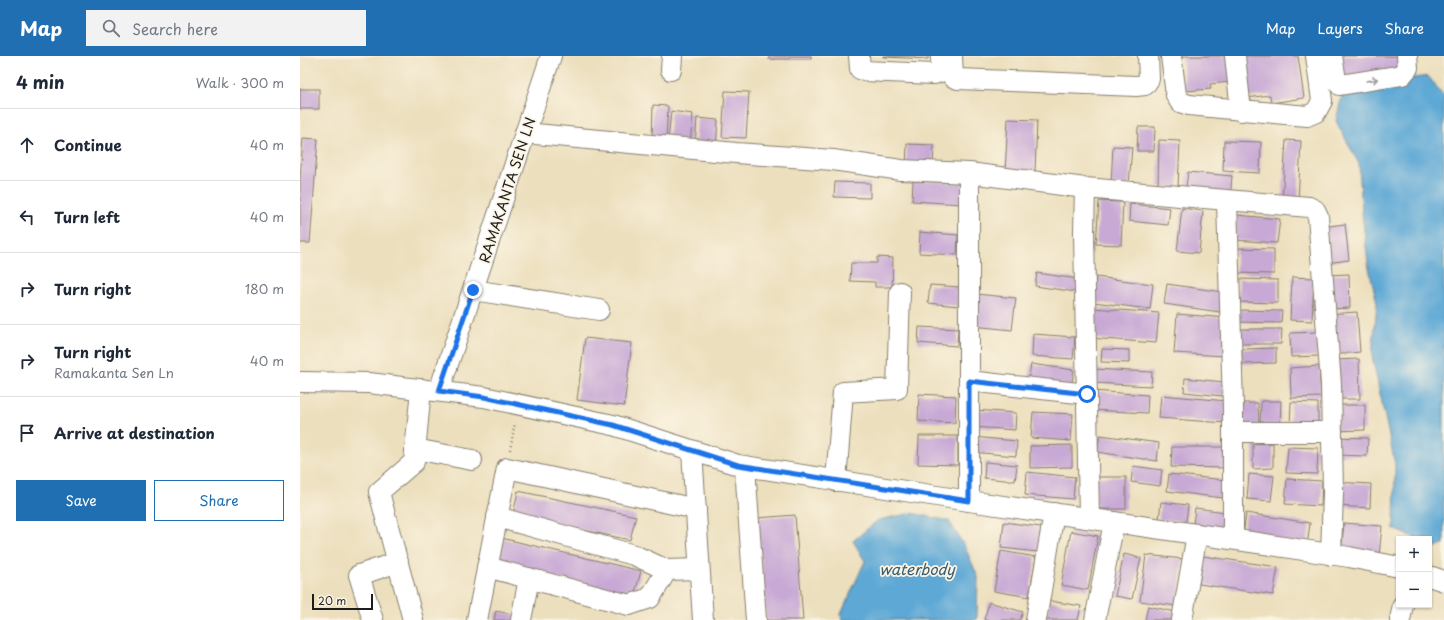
<!DOCTYPE html>
<html lang="en">
<head>
<meta charset="utf-8">
<style>
	body { margin:0; font-family:"Playpen Sans",sans-serif; background:#f2f2f3; color:#1f2937 }
	.controls { position:absolute; right:12px; bottom:12px; display:grid; overflow:hidden; border-radius:0px; box-shadow:0 1px 3px #0004 }
	.controls button { width:36px; height:36px; display:grid; place-items:center; padding:0; border:0; border-bottom:1px solid #e0e1e3; background:#fff; color:#1f2937; font:20px sans-serif }
	.scale { position:absolute; left:12px; bottom:10px; width:61px; box-sizing:border-box; padding-left:4px; border:2px solid #1c1c1c; border-top:0; font-size:11px; line-height:14px; white-space:nowrap; color:#1c1c1c; -webkit-text-stroke:3px #fcf5e5; paint-order:stroke }
	.stop { position:absolute; width:12px; height:12px; margin:-9px; border:3px solid #1a73e8; border-radius:50%; background:#fff }
	.stop.end { background:#1a73e8; border-color:#fff; box-shadow:0 1px 4px #0008 }
	.list { margin:0; padding:0; list-style:none }
	h2 { display:flex; justify-content:space-between; align-items:center; height:52px; margin:0; padding:0 16px; font-size:17px }
	h2 small { font-size:13px; font-weight:400; color:#747a83 }
	.list li { display:grid; grid-template-columns:26px 1fr auto; gap:12px; align-items:center; box-sizing:border-box; height:72px; padding:0 16px; border-top:1px solid #e0e1e3 }
	.list b { display:block; font-size:15px; white-space:nowrap }
	.list p { margin:0; font-size:13px; white-space:nowrap; color:#747a83 }
	.list em { font-size:13px; font-style:normal; color:#747a83 }
	.actions { display:flex; gap:8px; padding:12px 16px }
	.actions a { flex:1; padding:9px 0; border:1px solid #1f6fb2; border-radius:0px; text-align:center; font-size:14px; color:#1f6fb2 }
	.actions .main { background:#1f6fb2; color:#fff }
	.icon { flex:none; width:22px; height:22px; fill:none; stroke:currentColor; stroke-width:2; stroke-linecap:round; stroke-linejoin:round }
	.map { position:relative; flex:none; width:1144px; height:564px; overflow:hidden }
	header { display:flex; align-items:center; gap:24px; box-sizing:border-box; height:56px; padding:0 20px; background:#1f6fb2; color:#fff }
	header strong { font-size:19px }
	nav { display:flex; gap:22px; margin-inline-start:auto; font-size:14px }
	.search { width:280px; height:36px; background:#f2f2f3; display:flex; align-items:center; gap:10px; box-sizing:border-box; padding:0 14px; border-radius:0px; color:#747a83; font-size:15px }
	main { display:flex }
	aside { flex:1; background:#fff }
	.map>svg:first-child { display:block }
	.water { fill:#5da8d5; stroke:#3c6278 }
	.building { fill:#c8a9d5 }
	.lines { fill:none; stroke-linecap:round; stroke-linejoin:round }
	.minor-casing { stroke:#847e6c; stroke-width:22 }
	.path { stroke:#847e6c; stroke-width:2.5; stroke-dasharray:1 3; stroke-linecap:butt }
	.minor { stroke:#fff; stroke-width:20 }
	.oneway { stroke:#999 }
	.route { stroke:#1a73e8; stroke-width:5 }
	.labels { text-anchor:middle; dominant-baseline:central; stroke-width:3.5; stroke-linejoin:round; paint-order:stroke }
	.street-label { font-size:14px; fill:#1c1c1c; stroke:#fcf5e5 }
	.water-label { font-size:15px; font-style:italic; fill:#395b6f; stroke:#fcf5e5 }
</style>
</head>
<body>
<header>
<strong>Map</strong>
<div class="search"><svg class="icon" aria-label="search" viewBox="0 0 24 24"><circle cx="10" cy="10" r="6"/><path d="M15 15l6 6"/></svg>Search here</div>
<nav><a>Map</a><a>Layers</a><a>Share</a></nav>
</header>
<main>
<aside>
<h2>4 min<small>Walk · 300 m</small></h2>
<ul class="list">
<li><svg class="icon" aria-label="ahead" viewBox="0 0 24 24"><path d="M12 20V5M6 11l6-6 6 6"/></svg><div><b>Continue</b></div><em>40 m</em></li>
<li><svg class="icon" aria-label="left" viewBox="0 0 24 24"><path d="M17 20v-9H6M10 6l-5 5 5 5"/></svg><div><b>Turn left</b></div><em>40 m</em></li>
<li><svg class="icon" aria-label="right" viewBox="0 0 24 24"><path d="M7 20v-9h11M14 6l5 5-5 5"/></svg><div><b>Turn right</b></div><em>180 m</em></li>
<li><svg class="icon" aria-label="right" viewBox="0 0 24 24"><path d="M7 20v-9h11M14 6l5 5-5 5"/></svg><div><b>Turn right</b><p>Ramakanta Sen Ln</p></div><em>40 m</em></li>
<li><svg class="icon" aria-label="arrive" viewBox="0 0 24 24"><path d="M6 21V4h12l-3 4 3 4H6"/></svg><div><b>Arrive at destination</b></div></li>
</ul>
<div class="actions"><a class="main">Save</a><a>Share</a></div>
</aside>
<div class="map">
<svg width="1144" height="564" viewBox="0 0 1144 564">
	<rect width="100%" height="100%" fill="#fcf5e5"/>
	<filter id="ink" filterUnits="userSpaceOnUse"><feTurbulence type="fractalNoise" baseFrequency=".025" numOctaves="2"/><feDisplacementMap in="SourceGraphic" scale="8" xChannelSelector="R" yChannelSelector="G"/><feConvolveMatrix kernelMatrix="1 2 1 2 8 2 1 2 1" color-interpolation-filters="sRGB"/></filter>
	<filter id="wash" filterUnits="userSpaceOnUse"><feTurbulence type="fractalNoise" baseFrequency=".012" numOctaves="4" result="noise"/><feDisplacementMap in="SourceGraphic" scale="16" xChannelSelector="R" yChannelSelector="G"/><feGaussianBlur stdDeviation="0.9" result="paint"/><feColorMatrix in="noise" values="0 0 0 0 0 0 0 0 0 0 0 0 0 0 0 0 0 1.4 0 .05"/><feComposite in="paint" operator="in"/></filter>
	<g filter="url(#wash)">
		<rect width="100%" height="100%" fill="#ecdfbd"/>
		<!-- water -->
		<g class="water">
			<path d="M1128 20 1144 40V488L1136 491 1129 488V483H1118L1094 473 1095 408 1072 300 1077 247 1068 208 1062 156 1059 108 1036 65 1043 35 1084 26Z"/>
			<path d="M612 457 649 465 665 491 678 521 677 560 676 564H542L541 558 565 505 553 485 578 464Z"/>
		</g>
		<g id="blocks">
			<!-- building -->
			<g class="building">
				<rect x="469" y="0" width="42" height="3"/>
				<path d="M583 0H628V3L583 1Z"/>
				<path d="M882 0H930L932 26 910 28 911 33 885 35Z"/>
				<path d="M940 0H998L1004 42 971 47 970 39 946 42Z"/>
				<path d="M1038 0H1099L1102 17 1041 26Z"/>
				<rect x="0" y="33" width="19" height="20"/>
				<path d="M425 35 449 36 446 82 422 81Z"/>
				<path d="M353 49 368 50 366 83H352Z"/>
				<path d="M371 55 393 58 390 87 368 85Z"/>
				<path d="M397 62 418 64 416 92 395 91Z"/>
				<path d="M708 63 737 64 735 117 705 116Z"/>
				<path d="M838 71H855L854 95H837Z"/>
				<path d="M3 82 18 83 10 187H0V123Z"/>
				<path d="M859 84 880 85 878 132 858 131Z"/>
				<path d="M986 84 1001 85 998 146H982Z"/>
				<path d="M924 85 961 86 960 117 923 115Z"/>
				<path d="M607 88 634 89 633 112 606 111Z"/>
				<path d="M813 90 832 91 829 129 811 128Z"/>
				<path d="M888 116 932 120 930 143 885 138Z"/>
				<path d="M613 125 663 127 662 148 612 145Z"/>
				<path d="M535 126 570 127V142L534 141Z"/>
				<path d="M799 145 823 146 821 189 796 188Z"/>
				<path d="M830 148 870 152 868 169 829 165Z"/>
				<path d="M882 152 903 155 899 197 877 195Z"/>
				<path d="M937 159 980 163 977 187 935 184Z"/>
				<path d="M1045 168 1049 204 1026 207 1022 171Z"/>
				<path d="M620 176 658 179 657 199 619 197Z"/>
				<path d="M936 192 974 193V218L936 217Z"/>
				<path d="M577 201 593 202 592 231H575V226L550 225 551 207H577Z"/>
				<path d="M737 217 778 223 776 236 735 230Z"/>
				<path d="M1049 218 1050 252 1028 253 1027 219Z"/>
				<path d="M796 221 853 228 850 253 793 246Z"/>
				<path d="M992 221 1014 222 1012 265 990 264Z"/>
				<path d="M939 223 978 224V247L938 246Z"/>
				<path d="M867 228 923 236 920 256 864 248Z"/>
				<path d="M630 229 660 231 658 250 628 247Z"/>
				<path d="M676 238 716 242 712 274 673 270Z"/>
				<path d="M792 252 859 257 856 287 790 282Z"/>
				<path d="M937 254 982 255 981 267 936 266Z"/>
				<path d="M1057 256 1060 296 1032 299 1028 258Z"/>
				<path d="M877 258 928 262 925 300 874 297Z"/>
				<path d="M619 271 658 273 657 290 618 287Z"/>
				<path d="M937 273H982L981 288H937Z"/>
				<path d="M1018 276 1019 300 991 301 990 277Z"/>
				<path d="M733 278 775 281 773 303 732 300Z"/>
				<path d="M285 282 332 287 324 350 277 344Z"/>
				<path d="M976 292V307L942 308V293Z"/>
				<path d="M802 293 829 294V307L801 306Z"/>
				<path d="M1059 303 1060 343H1035L1034 304Z"/>
				<path d="M731 308 774 314 771 332 728 326Z"/>
				<path d="M1019 310 1021 341 991 342 990 312Z"/>
				<path d="M793 313 852 316 851 330 792 327Z"/>
				<path d="M885 322 924 326 922 340 884 336Z"/>
				<path d="M793 335 848 339 847 357 792 354Z"/>
				<path d="M619 338 656 340 655 367 618 365Z"/>
				<path d="M861 339 927 345 925 367 859 362Z"/>
				<path d="M961 345H981L980 371H960Z"/>
				<path d="M991 346 1018 347V371L990 370Z"/>
				<path d="M942 347H958L959 370H942Z"/>
				<path d="M1034 349H1065V374L1034 375Z"/>
				<path d="M675 354 716 357 715 374 673 371Z"/>
				<path d="M733 356 773 358 771 385 731 382Z"/>
				<path d="M800 379 859 387 857 405 797 396Z"/>
				<path d="M619 380H658V409L618 408Z"/>
				<path d="M672 381 717 385 716 400 671 396Z"/>
				<path d="M1034 381 1068 382 1067 400 1034 399Z"/>
				<path d="M973 387V412L953 413V388Z"/>
				<path d="M772 389V411L730 412V390Z"/>
				<path d="M872 391H928L927 412 871 411Z"/>
				<path d="M988 391 1018 392 1017 418 986 417Z"/>
				<path d="M685 406 717 409 715 425 684 422Z"/>
				<path d="M833 410 862 414 860 430 831 426Z"/>
				<path d="M727 416 775 421 773 443 725 439Z"/>
				<path d="M869 418 925 424 923 442 867 435Z"/>
				<path d="M949 418 974 420 971 445 947 443Z"/>
				<rect x="796" y="421" width="30" height="32"/>
				<path d="M987 423 1022 425 1021 450 985 448Z"/>
				<path d="M1035 426 1071 428 1070 452 1037 450Z"/>
				<path d="M218 435 336 460 330 484 213 459Z"/>
				<path d="M861 446 888 449 886 466 859 463Z"/>
				<path d="M895 452 926 456 923 480 892 476Z"/>
				<path d="M946 457 1010 467 1007 490 943 481Z"/>
				<path d="M495 459 503 564H466L457 462Z"/>
				<path d="M704 466 741 471 738 496 701 492Z"/>
				<path d="M1044 467 1082 470 1079 500 1041 496Z"/>
				<path d="M771 475 798 480 788 534 761 529Z"/>
				<path d="M201 482 341 515 334 540 195 507Z"/>
				<path d="M701 495 736 501 729 541 694 535Z"/>
				<path d="M824 498 841 502 832 543 815 540Z"/>
				<path d="M846 499 883 503 877 550 840 545Z"/>
				<path d="M903 500 978 511 973 539 899 528Z"/>
				<path d="M750 545 781 550 778 564H746Z"/>
				<path d="M689 546 723 556 720 564H684Z"/>
				<path d="M848 550 876 556 874 564H845Z"/>
				<path d="M196 555 217 559 216 564H194Z"/>
			</g>
		</g>
	</g>
	<g filter="url(#ink)">
		<use href="#blocks" fill-opacity="0" stroke="#847e6c" stroke-width="1"/>
		<g class="lines">
			<!-- minor casing -->
			<g class="minor-casing">
				<g id="minor">
					<path d="M559 0 560 13 564 15 634 18 640 16 641 10V0"/>
					<path d="M652 0 653 21 658 23 836 30 845 29 849 23 848 0"/>
					<path d="M871 0 876 39 880 46 889 49 1007 60 1016 56 1022 45 1016 0"/>
					<path d="M935 0 941 55"/>
					<path d="M1032 0 1036 24 1040 29 1102 19 1108 12 1107 0"/>
					<path d="M371 14 372 0"/>
					<path d="M225 77 436 97 533 104 601 114 669 117 785 132 1009 151 1015 154 1018 160 1031 328 1033 437 1031 499"/>
					<path d="M785 132 784 176 789 462"/>
					<path d="M927 145 933 350V483"/>
					<path d="M173 234 299 254"/>
					<path d="M669 325 787 338"/>
					<path d="M0 326 69 327 184 341 313 369 438 409 669 445 958 487 1049 501 1099 511"/>
					<path d="M139 335 251 0"/>
					<path d="M933 376H1032"/>
					<path d="M115 393 172 404"/>
					<path d="M392 395 403 564"/>
					<path d="M445 411 456 564"/>
					<path d="M536 425 543 336 597 333 600 236"/>
					<path d="M669 445V117"/>
					<path d="M197 461 334 499 367 514"/>
					<path d="M187 511 329 549 350 542 367 514 399 513"/>
					<path d="M1129 520 1144 525"/>
					<path d="M73 564 59 519 98 506"/>
					<path d="M113 564 79 436 114 406 121 333"/>
					<path d="M177 564 207 412 396 453"/>
					<path d="M221 564 229 522"/>
					<path d="M736 564 754 457"/>
					<path d="M795 564 814 466"/>
					<path d="M882 564 897 478"/>
					<path d="M1100 564 1103 549"/>
				</g>
			</g>
			<!-- path -->
			<path class="path" d="M210 394 215 367"/>
			<!-- minor -->
			<use href="#minor" class="minor"/>
		</g>
		<!-- one-way arrows -->
		<defs><path id="oneway-shaft" d="M-6 0H5M1.5-3L5.5 0L1.5 3" fill="none" stroke-width="1.6" stroke-linecap="round" stroke-linejoin="round"/></defs>
		<use class="oneway" href="#oneway-shaft" transform="translate(1072 24) rotate(-9)"/>
	</g>
	<g class="lines" filter="url(#ink)">
		<!-- route -->
		<path class="route" d="M173 234 139 335 184 341 313 369 438 409 669 445V325L787 338"/>
	</g>
	<g class="labels">
		<!-- street labels -->
		<g class="street-label">
			<text transform="translate(207 134) rotate(-72)">RAMAKANTA SEN LN</text>
		</g>
		<!-- water labels -->
		<g class="water-label">
			<text x="617" y="512">waterbody</text>
		</g>
	</g>
</svg>
<div class="controls">
<button>+</button>
<button>−</button>
</div>
<div class="scale">20 m</div>
<div class="stop" style="left:787px;top:338px"></div>
<div class="stop end" style="left:173px;top:234px"></div>
</div>
</main>
</body>
</html>
